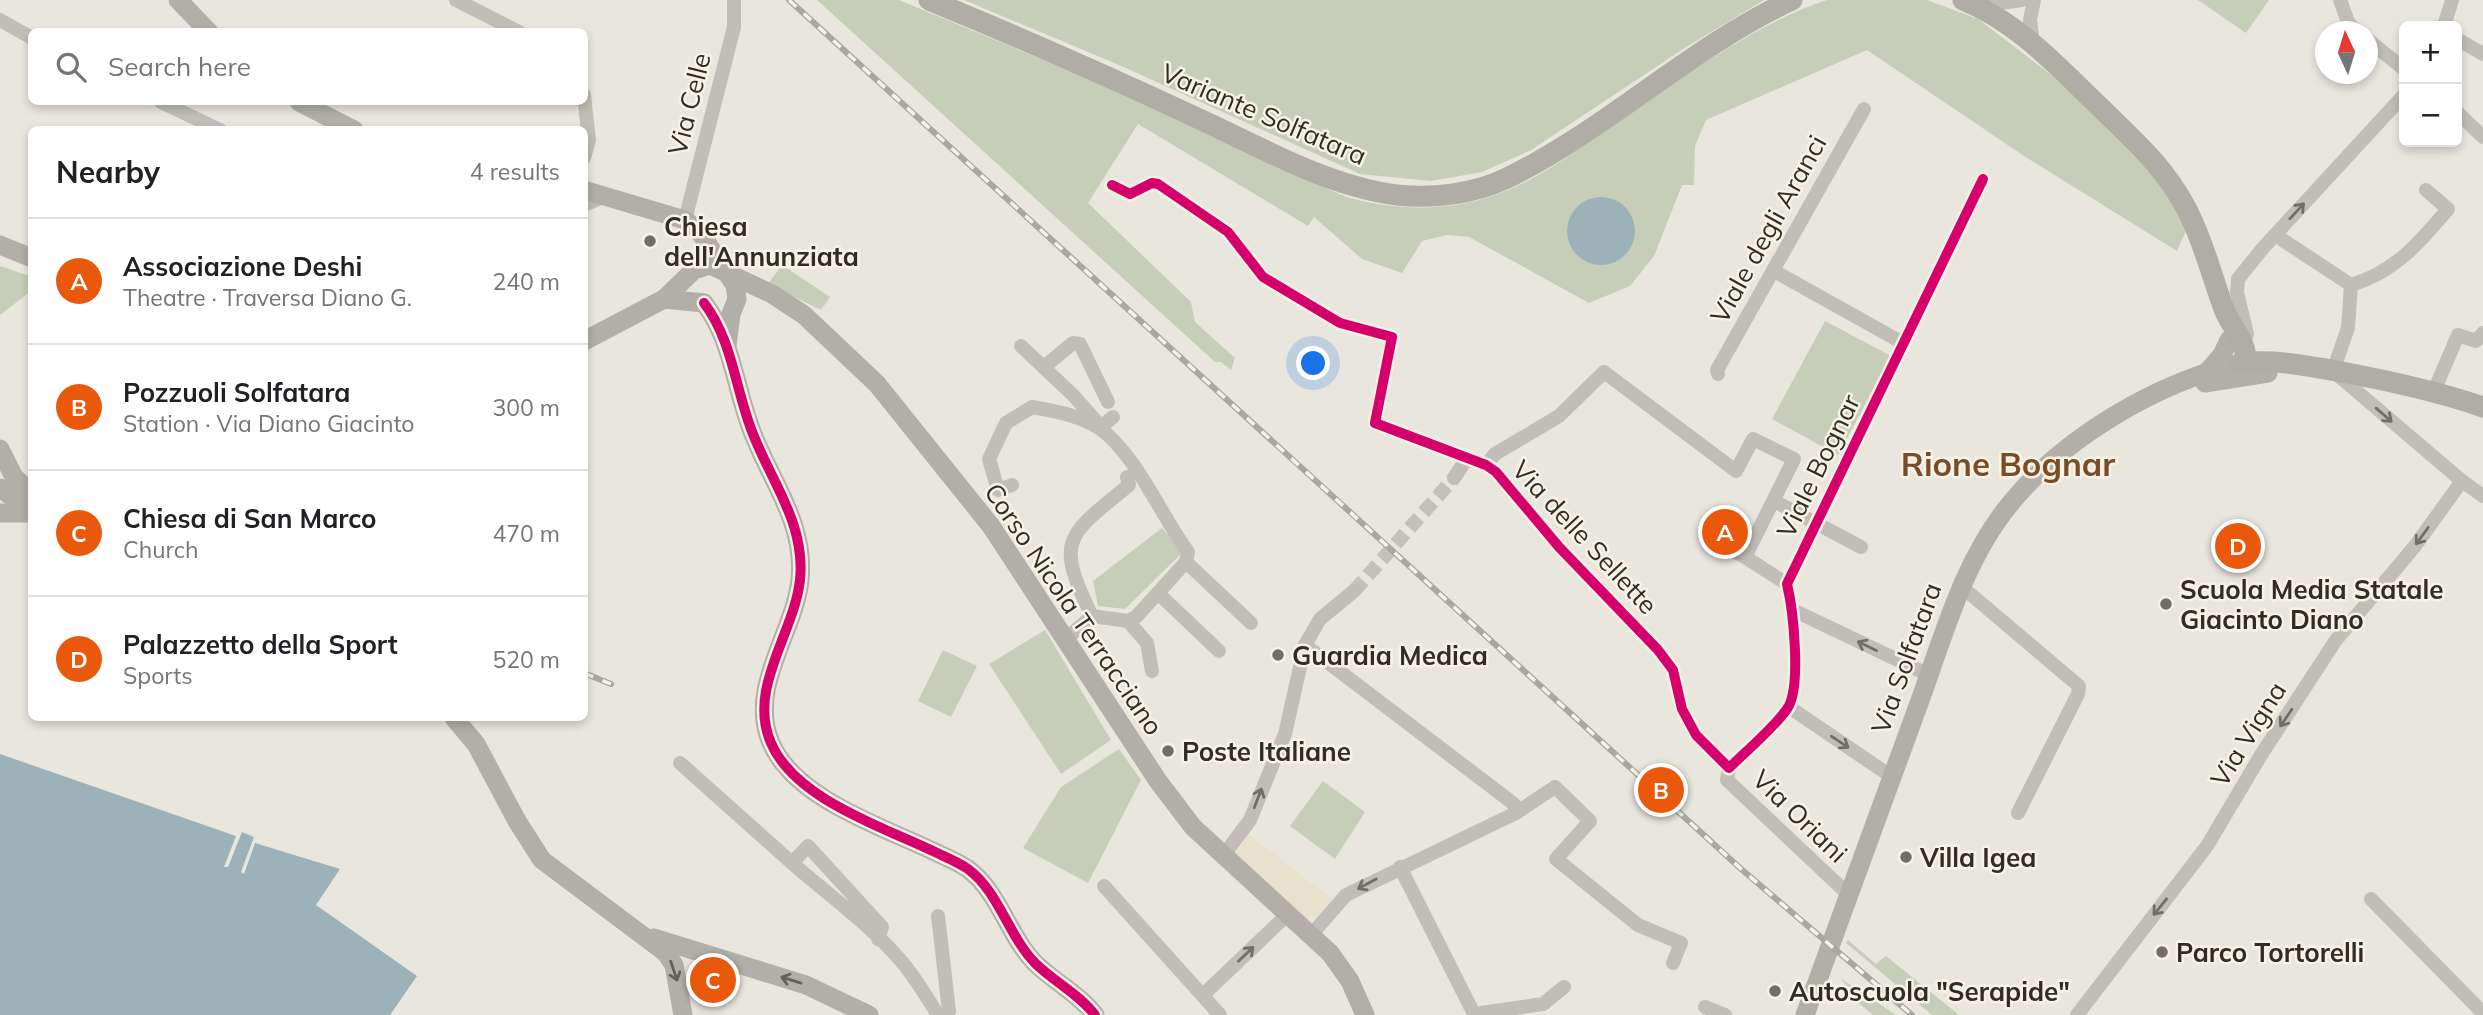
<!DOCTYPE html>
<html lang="en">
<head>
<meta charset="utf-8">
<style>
	body { margin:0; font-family:Mulish,sans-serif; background:#f6f6f6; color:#202124 }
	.controls { position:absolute; right:21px; top:21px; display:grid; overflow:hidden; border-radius:10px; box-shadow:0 4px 10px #0003 }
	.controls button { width:63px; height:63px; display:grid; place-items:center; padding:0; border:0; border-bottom:2px solid #e0e0e0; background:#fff; color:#202124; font:35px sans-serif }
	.compass { position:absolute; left:2315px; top:21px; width:63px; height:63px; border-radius:50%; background:#fff; box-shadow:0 4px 10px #0003; rotate:356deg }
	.you { position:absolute; left:1314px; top:364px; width:24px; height:24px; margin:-18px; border:5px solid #fff; border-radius:50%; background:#1a73e8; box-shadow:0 0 0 10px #1a73e833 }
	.badge { display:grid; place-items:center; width:46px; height:46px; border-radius:50%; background:#ea580c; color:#fff; font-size:23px; font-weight:700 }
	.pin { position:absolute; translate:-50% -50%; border:4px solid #fff; box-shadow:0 2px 7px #0006 }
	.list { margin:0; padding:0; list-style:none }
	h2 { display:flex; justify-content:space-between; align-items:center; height:91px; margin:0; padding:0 28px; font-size:30px }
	h2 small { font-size:23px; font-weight:400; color:#757577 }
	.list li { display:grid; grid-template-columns:46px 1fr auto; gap:21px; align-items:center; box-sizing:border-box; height:126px; padding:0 28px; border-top:2px solid #e0e0e0 }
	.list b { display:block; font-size:26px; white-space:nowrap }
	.list p { margin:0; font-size:23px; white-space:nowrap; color:#757577 }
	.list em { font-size:23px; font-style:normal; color:#757577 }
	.icon { flex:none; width:38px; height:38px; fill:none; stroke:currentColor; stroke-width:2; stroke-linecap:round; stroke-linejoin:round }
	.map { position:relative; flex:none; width:2483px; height:1015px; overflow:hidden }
	.search { position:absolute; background:#fff; box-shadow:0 4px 10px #0003; left:28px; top:28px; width:560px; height:77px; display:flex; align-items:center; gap:18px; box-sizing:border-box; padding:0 24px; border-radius:10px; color:#757577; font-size:26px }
	.panel { position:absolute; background:#fff; box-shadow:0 4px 10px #0003; left:28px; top:126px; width:560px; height:595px; border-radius:10px }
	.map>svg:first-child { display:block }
	.green { fill:#c6ceb9 }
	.plaza { fill:#e7e1ce }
	.water { fill:#9cb2b8 }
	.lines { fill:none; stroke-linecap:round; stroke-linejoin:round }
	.street-tunnel { stroke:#c4c1b9; stroke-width:14; stroke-dasharray:14 7; stroke-linecap:butt }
	.street { stroke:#c1beb7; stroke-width:14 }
	.secondary { stroke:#b2afa8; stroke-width:19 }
	.primary { stroke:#b0aca6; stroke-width:21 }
	.rail-casing { stroke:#aaa7a1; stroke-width:6 }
	.rail { stroke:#f6f2e4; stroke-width:3.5; stroke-dasharray:10; stroke-linecap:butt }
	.cycleway-casing { stroke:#f6f2e4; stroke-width:15 }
	.cycleway { stroke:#d6006c; stroke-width:10 }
	.oneway { stroke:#726e67 }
	.oneway2 { stroke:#65605a }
	.poi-dot { fill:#726d66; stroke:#f6f2e4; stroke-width:2.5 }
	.labels { text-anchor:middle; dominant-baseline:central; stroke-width:5; stroke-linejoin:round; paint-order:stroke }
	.street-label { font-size:26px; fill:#322c26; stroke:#f6f2e4 }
	.poi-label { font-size:26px; font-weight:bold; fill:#322c26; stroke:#f6f2e4; text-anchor:start }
	.district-label { font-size:33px; font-weight:bold; fill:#784d28; stroke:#f6f2e4 }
</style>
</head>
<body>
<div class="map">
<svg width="2483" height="1015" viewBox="0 0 2483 1015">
	<rect width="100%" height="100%" fill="#e9e6de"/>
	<!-- green -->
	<g class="green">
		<path d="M817 0H899L1067 70 1346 197C1391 209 1437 212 1483 199 1522 188 1557 164 1590 142 1661 94 1746 26 1827 0H1927L1978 19 2054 77 2140 156 2188 226 2177 251 2024 156 1867 50 1706 120 1695 146 1694 185H1682L1654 256 1630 286 1589 303 1469 237 1447 235 1422 241 1402 273 1362 259 1314 217 1308 226 1138 124 1088 203 1191 302 1195 322 1235 358 1231 370 1221 362H1215Z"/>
		<path d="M964 0H1764L1683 49 1531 150 1482 172 1431 181 1360 174 1119 65Z"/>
		<path d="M2198 0H2269L2246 33Z"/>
		<path d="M782 265 830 297 821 310 768 284Z"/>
		<path d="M0 266 32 277 31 291 0 315Z"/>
		<path d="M1825 321 1891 356 1838 455 1772 419Z"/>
		<path d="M1162 528 1183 552 1125 609 1098 606 1093 581Z"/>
		<path d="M1045 630 1111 740 1061 774 989 664Z"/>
		<path d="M943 650 977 666 951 717 918 701Z"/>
		<path d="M1119 749 1141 780 1088 883 1023 848 1061 787Z"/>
		<path d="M1323 781 1365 812 1335 859 1290 826Z"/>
		<path d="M1848 940 1876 964 1886 956 1959 1015H1932L1846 943Z"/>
		<path d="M1840 978 1896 1015H1873L1848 994 1851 990Z"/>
	</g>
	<!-- plaza -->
	<path class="plaza" d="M1248 834 1332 899 1317 917 1305 918 1235 855Z"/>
	<!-- water -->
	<g class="water">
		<circle cx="1601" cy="231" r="34"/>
		<path d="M0 754 236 836 224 867H228L242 832 254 837 241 872 244 874 255 843 340 869 316 905 417 976 390 1015H0Z"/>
	</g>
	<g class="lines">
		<!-- street-tunnel -->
		<path class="street-tunnel" d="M1354 591 1454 478"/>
		<!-- street -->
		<g class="street">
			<path d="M456 0 519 32"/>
			<path d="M2340 0 2348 22 2357 32"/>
			<path d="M1978 6 2022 0"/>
			<path d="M0 20 32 38"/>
			<path d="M2444 26 2452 0"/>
			<path d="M2457 39 2483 54"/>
			<path d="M2368 40 2404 69"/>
			<path d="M2033 44 2030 20 2034 0"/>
			<path d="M584 95 589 140 584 158"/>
			<path d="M161 102 220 130"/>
			<path d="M2457 112 2483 137"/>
			<path d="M1112 185 1130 194 1152 183 1158 184 1228 232 1263 277 1340 323 1392 337 1375 423 1486 465 1496 472 1559 547 1658 650 1673 670 1682 709 1696 735 1729 768"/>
			<path d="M2426 190 2448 209C2419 243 2395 272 2351 285L2348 328 2333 371 2462 481 2483 496"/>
			<path d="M584 205 605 196"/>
			<path d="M685 220 734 27V0"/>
			<path d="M2275 235 2351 285"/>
			<path d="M1774 271 1903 343"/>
			<path d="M2244 343 2247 334 2237 292 2238 279 2263 248 2404 95"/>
			<path d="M1021 346 1074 396 1102 428"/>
			<path d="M1044 367 1073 343 1080 344 1108 402"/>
			<path d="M1718 374 1717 370 1864 109"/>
			<path d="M2434 391 2458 335 2476 341 2483 333"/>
			<path d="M1101 427 1113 417"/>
			<path d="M1486 465 1495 454 1559 416 1604 372 1736 471 1753 439 1794 459 1745 557 1787 584"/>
			<path d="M1454 478 1466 460"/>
			<path d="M1012 485 998 490 989 459 1006 423 1032 407C1056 411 1089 417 1108 435 1142 467 1161 515 1188 552L1186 562 1136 617 1128 621 1092 616"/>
			<path d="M1774 501 1861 547"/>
			<path d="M1708 538 1745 557"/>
			<path d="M1186 562 1251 623"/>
			<path d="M1962 587 2079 686 2078 694 2018 813"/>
			<path d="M1159 594 1219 651"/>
			<path d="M1793 610 1929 675"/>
			<path d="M1128 621 1147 643 1152 671"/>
			<path d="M1066 639 1092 616C1054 539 1067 536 1129 485L1127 477"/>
			<path d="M1305 645 1514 804 1516 813"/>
			<path d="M1789 707 1892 777"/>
			<path d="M680 763 792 863"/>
			<path d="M1729 768C1748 749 1772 730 1787 709 1802 688 1793 609 1787 584L1983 179"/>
			<path d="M1729 768 1727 780 1849 895"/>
			<path d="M1223 856 1250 820 1285 734 1305 645 1320 619 1354 591"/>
			<path d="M1400 867 1474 1014 1543 1004 1564 987"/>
			<path d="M1104 886 1220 1015"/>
			<path d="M2371 899 2483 1013"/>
			<path d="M938 916 949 1011 943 1015"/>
			<path d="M1312 934 1346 895 1516 813 1555 787 1590 821 1556 859 1638 925 1681 943 1673 963"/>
			<path d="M878 939 882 927 808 846 792 863C825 892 864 920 894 953 911 971 925 994 938 1015"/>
			<path d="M1203 995 1288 914"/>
			<path d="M1705 1007 1725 1015"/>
			<path d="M2077 1015 2207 846 2261 755 2336 640 2415 546 2462 481"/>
		</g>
		<!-- secondary -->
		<g class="secondary">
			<path d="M178 0 209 32"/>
			<path d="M299 102 354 130"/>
			<path d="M584 190 685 220 699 231 735 285 737 299 731 314 727 345"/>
			<path d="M0 245 32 258"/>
			<path d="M664 299 704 303"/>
			<path d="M704 303C731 338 735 385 750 426 768 478 806 521 800 580 794 634 747 688 771 743 795 799 883 827 935 852 945 857 958 862 968 869 999 892 1008 935 1035 963 1053 981 1079 994 1095 1015"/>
			<path d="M584 341 664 299 694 270 710 265 772 294 804 315 877 384 991 526 1158 781 1193 827 1330 953 1350 981 1365 1015"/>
			<path d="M2207 372 2222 355 2229 340"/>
			<path d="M2205 383 2268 373"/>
			<path d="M0 449 14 477 32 494"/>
			<path d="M0 488 11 496 32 503"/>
			<path d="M0 513H32"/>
			<path d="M454 718 476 744 517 821 542 860 666 953 674 965 683 1015"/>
			<path d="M654 938 806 985 869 1015"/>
			<path d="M1805 1015C1842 912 1880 809 1918 706 1943 638 1963 561 2010 504 2064 437 2158 382 2241 363"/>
		</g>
		<!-- primary -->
		<g class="primary">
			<path d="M929 0C1019 37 1107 76 1195 117 1259 146 1326 186 1397 195 1432 199 1473 194 1505 179 1607 130 1690 47 1792 0"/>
			<path d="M1963 0C2018 22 2059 68 2101 108 2127 134 2156 159 2176 191 2199 225 2210 271 2224 309 2231 327 2243 336 2246 356L2241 363"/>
			<path d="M2241 363C2279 359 2306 366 2342 372 2390 381 2437 391 2483 407"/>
		</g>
		<!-- rail casing -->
		<g class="rail-casing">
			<g id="rail">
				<path d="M789 0 1740 868 1912 1015"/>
				<path d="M584 673 611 684"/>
			</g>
		</g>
		<!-- rail -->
		<use href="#rail" class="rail"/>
		<!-- cycleway casing -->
		<g class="cycleway-casing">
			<g id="cycleway">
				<path d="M1112 185 1130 194 1152 183 1158 184 1228 232 1263 277 1340 323 1392 337 1375 423 1486 465 1496 472 1559 547 1658 650 1673 670 1682 709 1696 735 1729 768C1748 749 1772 730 1787 709 1802 688 1793 609 1787 584L1983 179"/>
				<path d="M704 303C731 338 735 385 750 426 768 478 806 521 800 580 794 634 747 688 771 743 795 799 883 827 935 852 945 857 958 862 968 869 999 892 1008 935 1035 963 1053 981 1079 994 1095 1015"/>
			</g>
		</g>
		<!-- cycleway -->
		<use href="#cycleway" class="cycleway"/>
	</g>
	<!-- one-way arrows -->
	<defs><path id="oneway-shaft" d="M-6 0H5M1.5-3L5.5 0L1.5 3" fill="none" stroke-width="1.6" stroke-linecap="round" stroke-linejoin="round" transform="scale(1.75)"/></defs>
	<g class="oneway">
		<use href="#oneway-shaft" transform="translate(2297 211) rotate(-47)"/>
		<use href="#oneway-shaft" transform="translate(2384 415) rotate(41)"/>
		<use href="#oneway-shaft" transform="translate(2422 536) rotate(126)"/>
		<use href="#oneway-shaft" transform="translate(1867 646) rotate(-154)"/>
		<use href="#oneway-shaft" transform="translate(2286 718) rotate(124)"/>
		<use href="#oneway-shaft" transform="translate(1840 742) rotate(34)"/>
		<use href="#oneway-shaft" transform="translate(1258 798) rotate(-69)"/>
		<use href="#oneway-shaft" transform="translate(1367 884) rotate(152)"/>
		<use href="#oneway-shaft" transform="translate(2160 907) rotate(129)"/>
		<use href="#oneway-shaft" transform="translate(1246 954) rotate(-44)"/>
	</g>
	<g class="oneway2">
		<use href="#oneway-shaft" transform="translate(674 971) rotate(71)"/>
		<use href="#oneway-shaft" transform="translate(791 980) rotate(-163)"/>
	</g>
	<!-- markers -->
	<g class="poi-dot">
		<circle cx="650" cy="241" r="7"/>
		<circle cx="2166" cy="604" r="7"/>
		<circle cx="1278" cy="655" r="7"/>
		<circle cx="1168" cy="751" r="7"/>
		<circle cx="1906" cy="857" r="7"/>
		<circle cx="2162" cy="952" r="7"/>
		<circle cx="1775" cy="991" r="7"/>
	</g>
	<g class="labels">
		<!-- street labels -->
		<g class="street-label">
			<text transform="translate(689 104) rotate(-76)">Via Celle</text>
			<text transform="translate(1264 114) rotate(23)">Variante Solfatara</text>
			<text transform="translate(1768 229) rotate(-61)">Viale degli Aranci</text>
			<text transform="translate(1818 466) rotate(-64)">Viale Bognar</text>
			<text transform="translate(1585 537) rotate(47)">Via delle Sellette</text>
			<text transform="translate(1074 609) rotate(56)">Corso Nicola Terracciano</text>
			<text transform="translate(1906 658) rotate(-70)">Via Solfatara</text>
			<text transform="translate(2248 734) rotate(-58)">Via Vigna</text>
			<text transform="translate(1800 816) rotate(44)">Via Oriani</text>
		</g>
		<!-- poi labels -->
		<g class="poi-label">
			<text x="664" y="226">Chiesa<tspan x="664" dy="30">dell'Annunziata</tspan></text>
			<text x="2180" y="589">Scuola Media Statale<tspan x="2180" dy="30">Giacinto Diano</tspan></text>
			<text x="1292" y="655">Guardia Medica</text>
			<text x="1182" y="751">Poste Italiane</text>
			<text x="1920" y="857">Villa Igea</text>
			<text x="2176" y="952">Parco Tortorelli</text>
			<text x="1789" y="991">Autoscuola "Serapide"</text>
		</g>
		<!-- district labels -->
		<g class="district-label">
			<text x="2008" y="463">Rione Bognar</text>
		</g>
	</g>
</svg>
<div class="controls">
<button>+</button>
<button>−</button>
</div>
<svg class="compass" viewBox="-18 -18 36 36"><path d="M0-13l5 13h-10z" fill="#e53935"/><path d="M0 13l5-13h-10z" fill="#757577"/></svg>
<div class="you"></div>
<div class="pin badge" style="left:1725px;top:532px">A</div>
<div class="pin badge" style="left:1661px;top:790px">B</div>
<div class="pin badge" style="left:713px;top:980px">C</div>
<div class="pin badge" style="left:2238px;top:546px">D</div>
<div class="search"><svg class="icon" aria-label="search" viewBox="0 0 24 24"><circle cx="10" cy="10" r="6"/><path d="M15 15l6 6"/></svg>Search here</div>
<section class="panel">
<h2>Nearby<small>4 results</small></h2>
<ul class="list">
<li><span class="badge">A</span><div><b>Associazione Deshi</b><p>Theatre · Traversa Diano G.</p></div><em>240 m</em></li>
<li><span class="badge">B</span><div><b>Pozzuoli Solfatara</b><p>Station · Via Diano Giacinto</p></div><em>300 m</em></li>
<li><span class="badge">C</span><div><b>Chiesa di San Marco</b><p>Church</p></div><em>470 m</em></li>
<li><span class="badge">D</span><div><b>Palazzetto della Sport</b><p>Sports</p></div><em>520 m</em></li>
</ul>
</section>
</div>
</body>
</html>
